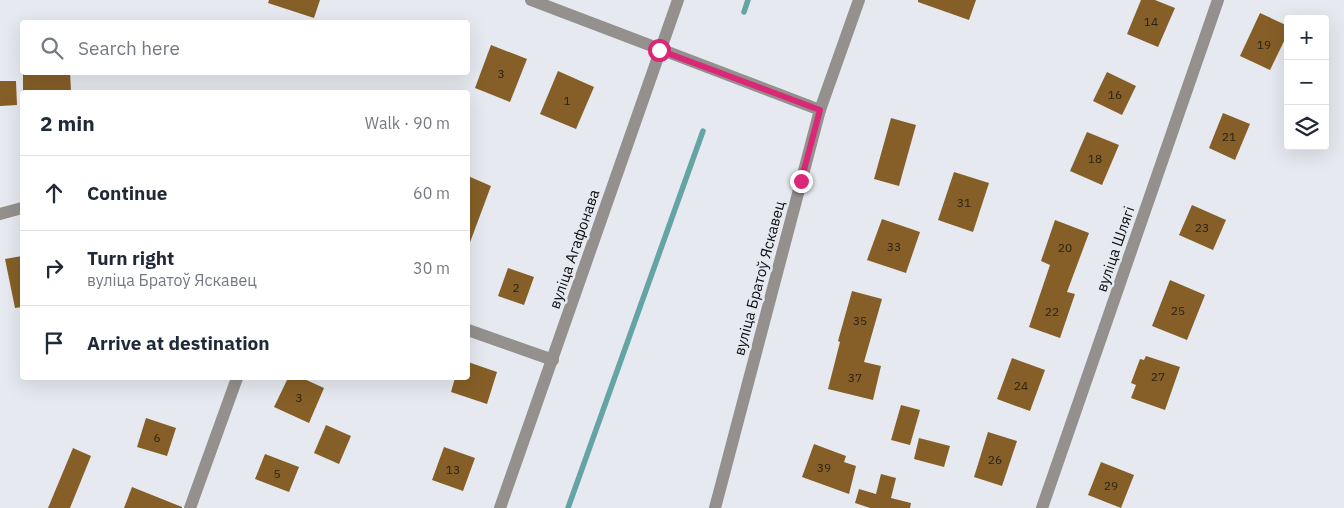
<!DOCTYPE html>
<html lang="en">
<head>
<meta charset="utf-8">
<style>
	body { margin:0; font-family:"IBM Plex Sans",sans-serif; background:#f6f6f7; color:#1f2937 }
	.controls { position:absolute; right:15px; top:15px; display:grid; overflow:hidden; border-radius:5px; box-shadow:0 5px 20px #0002 }
	.controls button { width:45px; height:45px; display:grid; place-items:center; padding:0; border:0; border-bottom:1px solid #e0e1e3; background:#fff; color:#1f2937; font:25px sans-serif }
	.stop { position:absolute; width:15px; height:15px; margin:-11px; border:4px solid #db2777; border-radius:50%; background:#fff }
	.stop.end { background:#db2777; border-color:#fff; box-shadow:0 1px 5px #0008 }
	.list { margin:0; padding:0; list-style:none }
	h2 { display:flex; justify-content:space-between; align-items:center; height:65px; margin:0; padding:0 20px; font-size:21px }
	h2 small { font-size:16px; font-weight:400; color:#747a83 }
	.list li { display:grid; grid-template-columns:32px 1fr auto; gap:15px; align-items:center; box-sizing:border-box; height:75px; padding:0 20px; border-top:1px solid #e0e1e3 }
	.list b { display:block; font-size:19px; white-space:nowrap }
	.list p { margin:0; font-size:16px; white-space:nowrap; color:#747a83 }
	.list em { font-size:16px; font-style:normal; color:#747a83 }
	.icon { flex:none; width:28px; height:28px; fill:none; stroke:currentColor; stroke-width:2; stroke-linecap:round; stroke-linejoin:round }
	.map { position:relative; flex:none; width:1344px; height:508px; overflow:hidden }
	.search { position:absolute; background:#fff; box-shadow:0 5px 20px #0002; left:20px; top:20px; width:450px; height:55px; display:flex; align-items:center; gap:12px; box-sizing:border-box; padding:0 18px; border-radius:5px; color:#747a83; font-size:19px }
	.panel { position:absolute; background:#fff; box-shadow:0 5px 20px #0002; left:20px; top:90px; width:450px; height:290px; border-radius:5px }
	.map>svg:first-child { display:block }
	.lines { fill:none; stroke-linecap:round; stroke-linejoin:round }
	.stream { stroke:#64a4a5; stroke-width:5.5 }
	.building { fill:#855f27 }
	.minor { stroke:#93908e; stroke-width:12 }
	.route { stroke:#db2777; stroke-width:6 }
	.labels { text-anchor:middle; dominant-baseline:central; stroke-width:5; stroke-linejoin:round; paint-order:stroke }
	.number-label { font-size:12px; fill:#2a2215 }
	.street-label { font-size:15px; fill:#0c0d0f; stroke:#e6eaf0 }
</style>
</head>
<body>
<div class="map">
<svg width="1344" height="508" viewBox="0 0 1344 508">
	<rect width="100%" height="100%" fill="#e6eaf0"/>
	<g class="lines">
		<!-- stream -->
		<g class="stream">
			<path d="M744 12 748 0"/>
			<path d="M568 508 703 131"/>
		</g>
	</g>
	<!-- building -->
	<g class="building">
		<path d="M269 0H320L314 18 268 3Z"/>
		<path d="M918 0H976L969 20 918 2Z"/>
		<path d="M1141 0H1155L1175 8 1158 47 1127 34Z"/>
		<path d="M1260 13 1288 26V33L1270 70 1240 56Z"/>
		<path d="M491 45 527 59 510 102 475 88Z"/>
		<path d="M558 71 594 87 576 129 540 114Z"/>
		<path d="M23 72H70L71 92H23Z"/>
		<path d="M1107 72 1136 86 1122 115 1093 101Z"/>
		<path d="M0 81H16L17 105 0 106Z"/>
		<path d="M1223 113 1250 124 1235 160 1209 148Z"/>
		<path d="M891 118 916 125 899 186 874 179Z"/>
		<path d="M1087 132 1119 145 1102 185 1070 171Z"/>
		<path d="M954 172 989 183 973 232 938 220Z"/>
		<path d="M468 176 491 186 469 245H468Z"/>
		<path d="M1192 205 1226 220 1213 250 1179 235Z"/>
		<path d="M882 219 920 232 906 273 867 260Z"/>
		<path d="M1055 220 1089 233 1067 292 1075 294 1060 338 1029 327 1050 265 1041 261Z"/>
		<path d="M22 256V307L15 308 5 259Z"/>
		<path d="M508 268 534 277 524 305 498 296Z"/>
		<path d="M1170 280 1205 295 1187 340 1152 326Z"/>
		<path d="M852 291 882 299 864 362 881 366 873 400 828 389 840 342 838 341Z"/>
		<path d="M1146 356 1180 367 1165 410 1131 398 1136 385 1131 383 1140 359 1144 360Z"/>
		<path d="M1012 358 1045 370 1030 411 997 399Z"/>
		<path d="M468 362 497 372 487 404 451 392 455 378H468Z"/>
		<path d="M288 378H302L324 388 309 423 274 407Z"/>
		<path d="M901 405 920 410 910 445 891 440Z"/>
		<path d="M146 418 176 428 167 456 137 447Z"/>
		<path d="M326 425 351 436 339 464 314 453Z"/>
		<path d="M988 432 1017 441 1002 486 974 477Z"/>
		<path d="M919 438 950 446 944 467 914 459Z"/>
		<path d="M814 444 846 456 844 462 856 466 849 494 802 477Z"/>
		<path d="M444 447 475 458 463 491 432 480Z"/>
		<path d="M73 448 91 456 70 508H48Z"/>
		<path d="M265 454 299 467 289 492 255 479Z"/>
		<path d="M1101 462 1134 475 1121 508 1088 495Z"/>
		<path d="M881 474 896 478 891 498 911 503 910 508H870L855 503 859 489 876 494Z"/>
		<path d="M132 487 182 507V508H124Z"/>
	</g>
	<g class="lines">
		<!-- minor -->
		<g class="minor">
			<path d="M531 0 820 110"/>
			<path d="M0 214 22 208"/>
			<path d="M468 330 553 360"/>
			<path d="M190 508 237 378"/>
			<path d="M500 508 678 0"/>
			<path d="M715 508 820 110 859 0"/>
			<path d="M1042 508 1218 0"/>
		</g>
	</g>
	<g class="lines">
		<!-- route -->
		<path class="route" d="M659 50 820 110 801 181"/>
	</g>
	<g class="labels">
		<!-- number labels -->
		<g class="number-label">
			<text x="1151" y="21">14</text>
			<text x="1264" y="44">19</text>
			<text x="501" y="73">3</text>
			<text x="1115" y="94">16</text>
			<text x="567" y="100">1</text>
			<text x="1229" y="136">21</text>
			<text x="1095" y="158">18</text>
			<text x="964" y="202">31</text>
			<text x="1202" y="227">23</text>
			<text x="894" y="246">33</text>
			<text x="1065" y="247">20</text>
			<text x="516" y="287">2</text>
			<text x="1178" y="310">25</text>
			<text x="1052" y="311">22</text>
			<text x="860" y="320">35</text>
			<text x="1158" y="376">27</text>
			<text x="855" y="377">37</text>
			<text x="1021" y="385">24</text>
			<text x="299" y="397">3</text>
			<text x="157" y="437">6</text>
			<text x="995" y="459">26</text>
			<text x="824" y="467">39</text>
			<text x="453" y="469">13</text>
			<text x="277" y="473">5</text>
			<text x="1111" y="485">29</text>
		</g>
		<!-- street labels -->
		<g class="street-label">
			<text transform="translate(574 249) rotate(-71)">вуліца Агафонава</text>
			<text transform="translate(1115 249) rotate(-71)">вуліца Шлягі</text>
			<text transform="translate(759 278) rotate(-75)">вуліца Братоў Яскавец</text>
		</g>
	</g>
</svg>
<div class="controls">
<button>+</button>
<button>−</button>
<button><svg class="icon" aria-label="layers" viewBox="0 0 24 24"><path d="M12 4l9 5-9 5-9-5zM3 14l9 5 9-5"/></svg></button>
</div>
<div class="stop" style="left:659px;top:50px"></div>
<div class="stop end" style="left:801px;top:181px"></div>
<div class="search"><svg class="icon" aria-label="search" viewBox="0 0 24 24"><circle cx="10" cy="10" r="6"/><path d="M15 15l6 6"/></svg>Search here</div>
<section class="panel">
<h2>2 min<small>Walk · 90 m</small></h2>
<ul class="list">
<li><svg class="icon" aria-label="ahead" viewBox="0 0 24 24"><path d="M12 20V5M6 11l6-6 6 6"/></svg><div><b>Continue</b></div><em>60 m</em></li>
<li><svg class="icon" aria-label="right" viewBox="0 0 24 24"><path d="M7 20v-9h11M14 6l5 5-5 5"/></svg><div><b>Turn right</b><p>вуліца Братоў Яскавец</p></div><em>30 m</em></li>
<li><svg class="icon" aria-label="arrive" viewBox="0 0 24 24"><path d="M6 21V4h12l-3 4 3 4H6"/></svg><div><b>Arrive at destination</b></div></li>
</ul>
</section>
</div>
</body>
</html>
